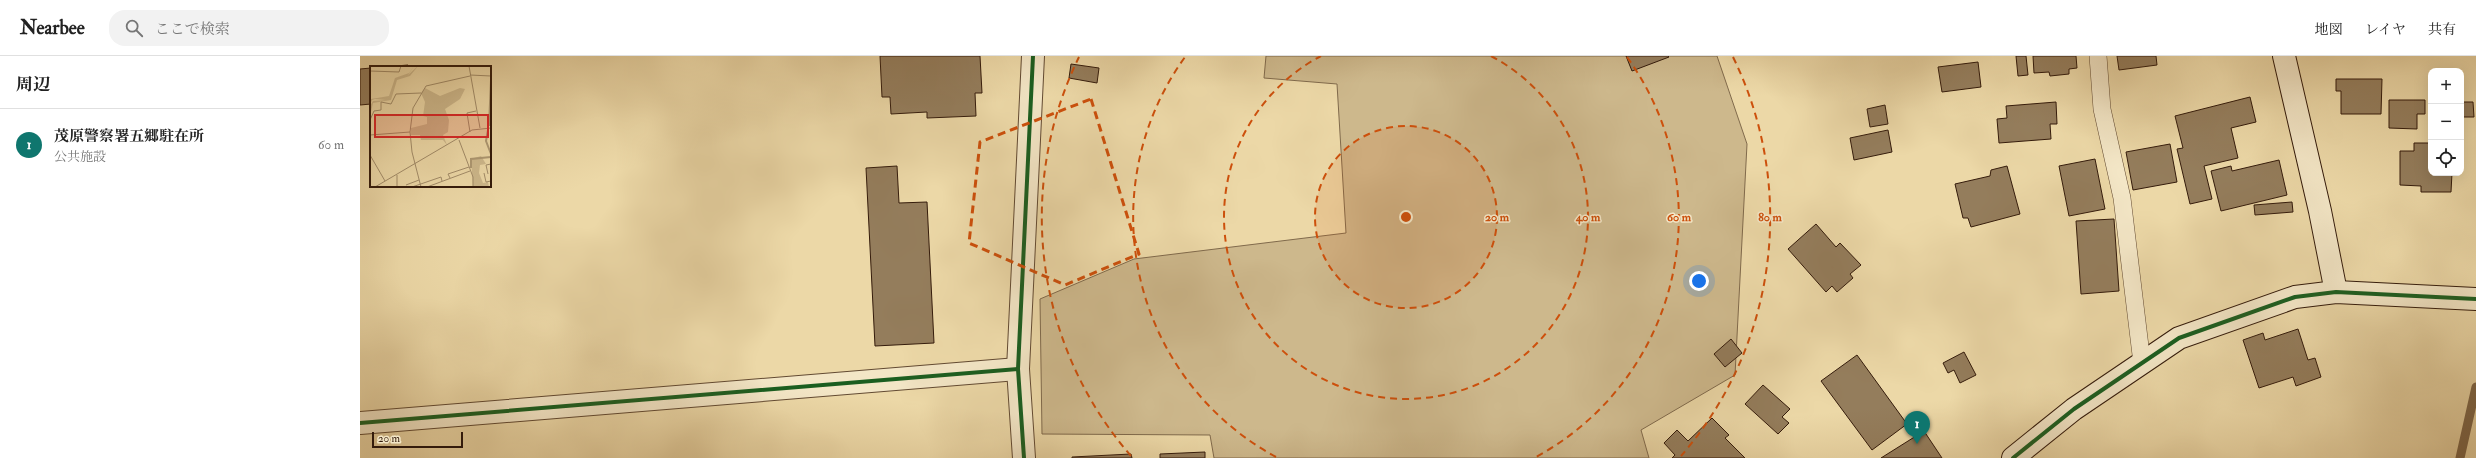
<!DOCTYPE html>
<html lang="ja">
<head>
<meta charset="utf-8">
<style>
	body { margin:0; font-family:"IM FELL Double Pica","Noto Serif JP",serif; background:#f2f2f2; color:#222 }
	.controls { position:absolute; right:12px; top:12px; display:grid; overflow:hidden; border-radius:8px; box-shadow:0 4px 16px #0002 }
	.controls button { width:36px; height:36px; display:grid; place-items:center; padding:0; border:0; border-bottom:1px solid #e0e0e0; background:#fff; color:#222; font:20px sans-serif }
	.scale { position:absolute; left:12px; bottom:10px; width:91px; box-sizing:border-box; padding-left:4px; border:2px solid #341b0b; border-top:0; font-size:11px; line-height:14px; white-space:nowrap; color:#341b0b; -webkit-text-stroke:3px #f3e6c6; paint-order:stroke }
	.you { position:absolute; left:1339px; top:225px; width:14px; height:14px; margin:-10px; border:3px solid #fff; border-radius:50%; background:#1a73e8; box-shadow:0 0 0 6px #1a73e833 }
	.badge { display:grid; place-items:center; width:26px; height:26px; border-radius:50%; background:#0f766e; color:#fff; font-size:13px; font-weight:700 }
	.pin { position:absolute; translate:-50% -33px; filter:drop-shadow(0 1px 2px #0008) }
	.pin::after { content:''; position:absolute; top:21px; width:14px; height:12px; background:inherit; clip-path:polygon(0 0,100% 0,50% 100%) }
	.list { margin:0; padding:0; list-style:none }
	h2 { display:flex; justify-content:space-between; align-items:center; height:52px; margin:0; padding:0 16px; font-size:17px }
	h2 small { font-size:13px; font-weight:400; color:#767676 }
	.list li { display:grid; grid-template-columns:26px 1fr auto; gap:12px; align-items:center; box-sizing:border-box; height:72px; padding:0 16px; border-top:1px solid #e0e0e0 }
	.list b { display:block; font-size:15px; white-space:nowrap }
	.list p { margin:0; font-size:13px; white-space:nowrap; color:#767676 }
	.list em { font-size:13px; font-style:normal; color:#767676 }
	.icon { flex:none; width:22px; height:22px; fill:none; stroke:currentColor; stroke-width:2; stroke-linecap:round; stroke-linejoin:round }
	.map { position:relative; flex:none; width:2116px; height:402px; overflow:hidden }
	header { display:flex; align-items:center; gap:24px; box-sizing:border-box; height:56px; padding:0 20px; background:#fff; border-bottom:1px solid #e0e0e0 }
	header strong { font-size:19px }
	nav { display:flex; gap:22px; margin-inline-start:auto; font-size:14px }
	.search { width:280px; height:36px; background:#f2f2f2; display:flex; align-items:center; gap:10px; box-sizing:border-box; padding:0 14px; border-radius:16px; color:#767676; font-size:15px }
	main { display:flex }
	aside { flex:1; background:#fff }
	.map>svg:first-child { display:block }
	.green { fill:#cdb88c; stroke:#806a4c }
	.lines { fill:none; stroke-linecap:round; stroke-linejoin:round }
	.stream { stroke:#7d6649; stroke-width:9 }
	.building { fill:#947d5c; stroke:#341b0b }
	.lane-casing { stroke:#624a32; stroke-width:18 }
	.street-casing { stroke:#624a32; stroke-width:24 }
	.secondary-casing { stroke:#341b0b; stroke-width:24 }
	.lane { stroke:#f3e6c6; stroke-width:17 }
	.street { stroke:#f3e6c6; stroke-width:22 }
	.secondary { stroke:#f3e6c6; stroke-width:22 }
	.cycleway-casing { stroke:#f3e6c6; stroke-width:6 }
	.cycleway { stroke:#1b5e20; stroke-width:4 }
	.marked { fill:none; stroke:#cd500c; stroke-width:3; stroke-dasharray:8 5; stroke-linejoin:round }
	.ring { fill:none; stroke:#cd500c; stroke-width:2; stroke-dasharray:7 5 }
	.inset-river { fill:none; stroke:#ad9872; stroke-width:2 }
	.inset-road { fill:none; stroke:#a28c69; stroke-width:1 }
	.view { fill:#d62828; fill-opacity:0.15; stroke:#d62828; stroke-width:2 }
	.inset-edge { fill:none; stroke:#341b0b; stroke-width:2 }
	.centre { fill:#cd500c; stroke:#f3e6c6; stroke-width:2 }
	.ring-label { font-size:12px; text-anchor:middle; font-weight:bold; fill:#cd500c; stroke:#f3e6c6; stroke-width:3; stroke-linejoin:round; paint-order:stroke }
</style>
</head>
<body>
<header>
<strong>Nearbee</strong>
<div class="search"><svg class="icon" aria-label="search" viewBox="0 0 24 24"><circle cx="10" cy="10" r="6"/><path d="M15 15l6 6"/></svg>ここで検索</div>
<nav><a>地図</a><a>レイヤ</a><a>共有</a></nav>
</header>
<main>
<aside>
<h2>周辺<small></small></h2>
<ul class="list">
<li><span class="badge">1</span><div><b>茂原警察署五郷駐在所</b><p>公共施設</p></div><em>60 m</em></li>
</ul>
</aside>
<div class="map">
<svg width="2116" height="402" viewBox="0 0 2116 402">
	<rect width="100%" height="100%" fill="#ecd8a7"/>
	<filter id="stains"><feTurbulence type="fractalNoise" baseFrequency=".005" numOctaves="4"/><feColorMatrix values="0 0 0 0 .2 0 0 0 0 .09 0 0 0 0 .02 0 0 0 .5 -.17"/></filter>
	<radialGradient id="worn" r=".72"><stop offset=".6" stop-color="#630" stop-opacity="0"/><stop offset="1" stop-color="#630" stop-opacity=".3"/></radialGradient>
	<!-- green -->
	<path class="green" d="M906 0H1357L1387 88 1375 319 1281 374 1289 402H854L850 379 682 378 680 243 774 203 986 177 977 28 904 22Z"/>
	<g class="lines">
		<!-- stream -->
		<path class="stream" d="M2100 402 2116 331"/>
	</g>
	<!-- building -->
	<g class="building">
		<path d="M520 0H620L622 37H615L616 60 567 62V56L531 58 530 41H522Z"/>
		<path d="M1266 0H1308L1309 1 1272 15Z"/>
		<path d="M1656 0H1666L1668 19 1658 20Z"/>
		<path d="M1673 0H1716L1717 12 1709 13V18L1690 20 1689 16 1674 17Z"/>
		<path d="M1757 0H1796L1797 9 1759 14Z"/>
		<path d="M1618 6 1621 31 1582 36 1578 11Z"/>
		<path d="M711 8 739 12 737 27 709 22Z"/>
		<path d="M48 9V11H24Z"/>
		<path d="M11 12V48L0 49V13Z"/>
		<path d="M1976 23H2022L2021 58H1981V35H1976Z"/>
		<path d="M1890 41 1896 66 1871 72 1878 102 1844 110 1852 143 1830 148 1817 93 1823 92 1815 60Z"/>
		<path d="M2029 44H2065V58H2057V73L2029 72Z"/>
		<path d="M1696 46 1697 68H1690L1691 83 1639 87 1637 63 1647 62 1646 50Z"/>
		<path d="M2101 46H2113L2114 61H2101Z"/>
		<rect x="2069" y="47" width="2" height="14"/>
		<path d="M1525 49 1528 68 1510 71 1507 53Z"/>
		<path d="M1528 74 1532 96 1494 104 1490 82Z"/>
		<path d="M2054 87H2071V117H2092L2091 136H2061V130L2040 129V95H2054Z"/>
		<path d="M1810 88 1817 126 1773 134 1766 96Z"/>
		<path d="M1735 103 1745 153 1709 160 1699 110Z"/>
		<path d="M1919 104 1927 139 1861 155 1851 115 1871 110 1872 115Z"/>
		<path d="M537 110 539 147 567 146 574 287 515 290 506 112Z"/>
		<path d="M1647 110 1660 158 1611 171 1608 162H1603L1595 128 1630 120 1631 114Z"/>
		<path d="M1932 146 1933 156 1895 159 1894 149Z"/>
		<path d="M1754 163 1759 235 1721 238 1716 165Z"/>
		<path d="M1456 168 1476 191 1480 187 1501 209 1490 218 1493 222 1477 236 1472 230 1466 236 1428 193Z"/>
		<path d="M1938 273 1948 304 1955 302 1961 321 1936 330 1933 321 1899 332 1883 284 1903 277 1905 284Z"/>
		<path d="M1371 283 1382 297 1365 311 1354 298Z"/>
		<path d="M1604 296 1616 319 1600 327 1594 314 1588 317 1583 307Z"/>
		<path d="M1497 299 1547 368 1512 394 1461 325Z"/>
		<path d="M1403 329 1430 353 1422 361 1429 367 1418 378 1385 348Z"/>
		<path d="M1352 362 1369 379 1365 382 1385 402H1312L1315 399 1304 387 1317 374 1328 385Z"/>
		<path d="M1564 375 1582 402H1521Z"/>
		<path d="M845 396V402H800V398Z"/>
		<path d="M771 398 772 402H712V401Z"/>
	</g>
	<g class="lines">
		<!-- lane casing -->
		<g class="lane-casing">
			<path id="lane" d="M1738 0 1742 53 1762 142 1782 307"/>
		</g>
		<!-- street casing -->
		<g class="street-casing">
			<g id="street">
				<path d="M0 367 658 313"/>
				<path d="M664 402 658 313 673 0"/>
			</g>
		</g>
		<!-- secondary casing -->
		<g class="secondary-casing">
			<g id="secondary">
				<path d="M1924 0 1960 155 1976 236"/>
				<path d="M1653 402 1714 353 1819 282 1935 241 1976 236 2116 243"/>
			</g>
		</g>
		<!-- lane -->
		<use href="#lane" class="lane"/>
		<!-- street -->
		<use href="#street" class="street"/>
		<!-- secondary -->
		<use href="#secondary" class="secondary"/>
		<!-- cycleway casing -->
		<g class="cycleway-casing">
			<g id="cycleway">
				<path d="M0 367 658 313"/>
				<path d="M664 402 658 313 673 0"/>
				<path d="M1653 402 1714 353 1819 282 1935 241 1976 236 2116 243"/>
			</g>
		</g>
		<!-- cycleway -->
		<use href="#cycleway" class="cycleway"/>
	</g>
	<!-- marked area -->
	<path class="marked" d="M731 43 779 198 705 229 609 187 620 86Z"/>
	<!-- distance rings -->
	<circle cx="1046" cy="161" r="91" fill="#cd500c" fill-opacity=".12"/>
	<g class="ring">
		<circle cx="1046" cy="161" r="91"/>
		<path d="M1131 0A182 182 0 1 1 961 0"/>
		<path d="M916 401A273 273 0 0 1 825 1M1267 1A273 273 0 0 1 1176 401"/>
		<path d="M771 400A364 364 0 0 1 719 1M1373 1A364 364 0 0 1 1321 400"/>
	</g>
	<!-- overview -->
	<g transform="translate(10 10)">
		<rect width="121" height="121" fill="#ecd8a7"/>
		<path d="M44 0 38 9 48 0 40 10 27 14 21 34 3 37 0 50V40L3 35 16 34 5 33 2 34 0 39 1 33 19 30 25 12 39 7ZM55 22 70 30 90 22 95 23 90 33 75 43 79 54 78 66 73 69 77 79 73 74H51L50 69H41V62L57 58V51L53 50 55 36 51 27ZM111 90 116 98 110 99 109 107 113 117 118 116 119 121H103L101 93Z" fill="#cdb88c"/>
		<path class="inset-river" d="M119 60 121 14M118 64 116 75 121 88M101 102V93L121 91"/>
		<path class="inset-road" d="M99 0 110 62M0 5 29 6 31 0M100 9 121 10M0 54 4 45 11 44V36L21 38 26 28 51 27M100 66 97 47 106 45M0 69 40 66M89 74 103 111V121M0 89 15 115M114 107 116 116 121 115M118 108 116 99 121 98M80 112 78 108 99 101M36 119 49 114M5 121 102 64 121 62M23 121H27V109M42 121 71 111 72 115M51 121 42 86 40 66 43 42 56 20 100 10M57 121 100 105"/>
		<path class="view" d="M5 49H118V71H5Z"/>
		<rect width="121" height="121" class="inset-edge"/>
	</g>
	<circle cx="1046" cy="161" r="6" class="centre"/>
	<g class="ring-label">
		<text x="1137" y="165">20 m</text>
		<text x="1228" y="165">40 m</text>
		<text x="1319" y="165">60 m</text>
		<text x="1410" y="165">80 m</text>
	</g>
	<rect width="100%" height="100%" filter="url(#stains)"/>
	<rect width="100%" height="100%" fill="url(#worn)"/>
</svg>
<div class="controls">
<button>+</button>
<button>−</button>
<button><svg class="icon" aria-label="locate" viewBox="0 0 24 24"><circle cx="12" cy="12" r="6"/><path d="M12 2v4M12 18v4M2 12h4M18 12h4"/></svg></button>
</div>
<div class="scale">20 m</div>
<div class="you"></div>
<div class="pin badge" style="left:1557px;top:388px">1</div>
</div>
</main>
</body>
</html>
